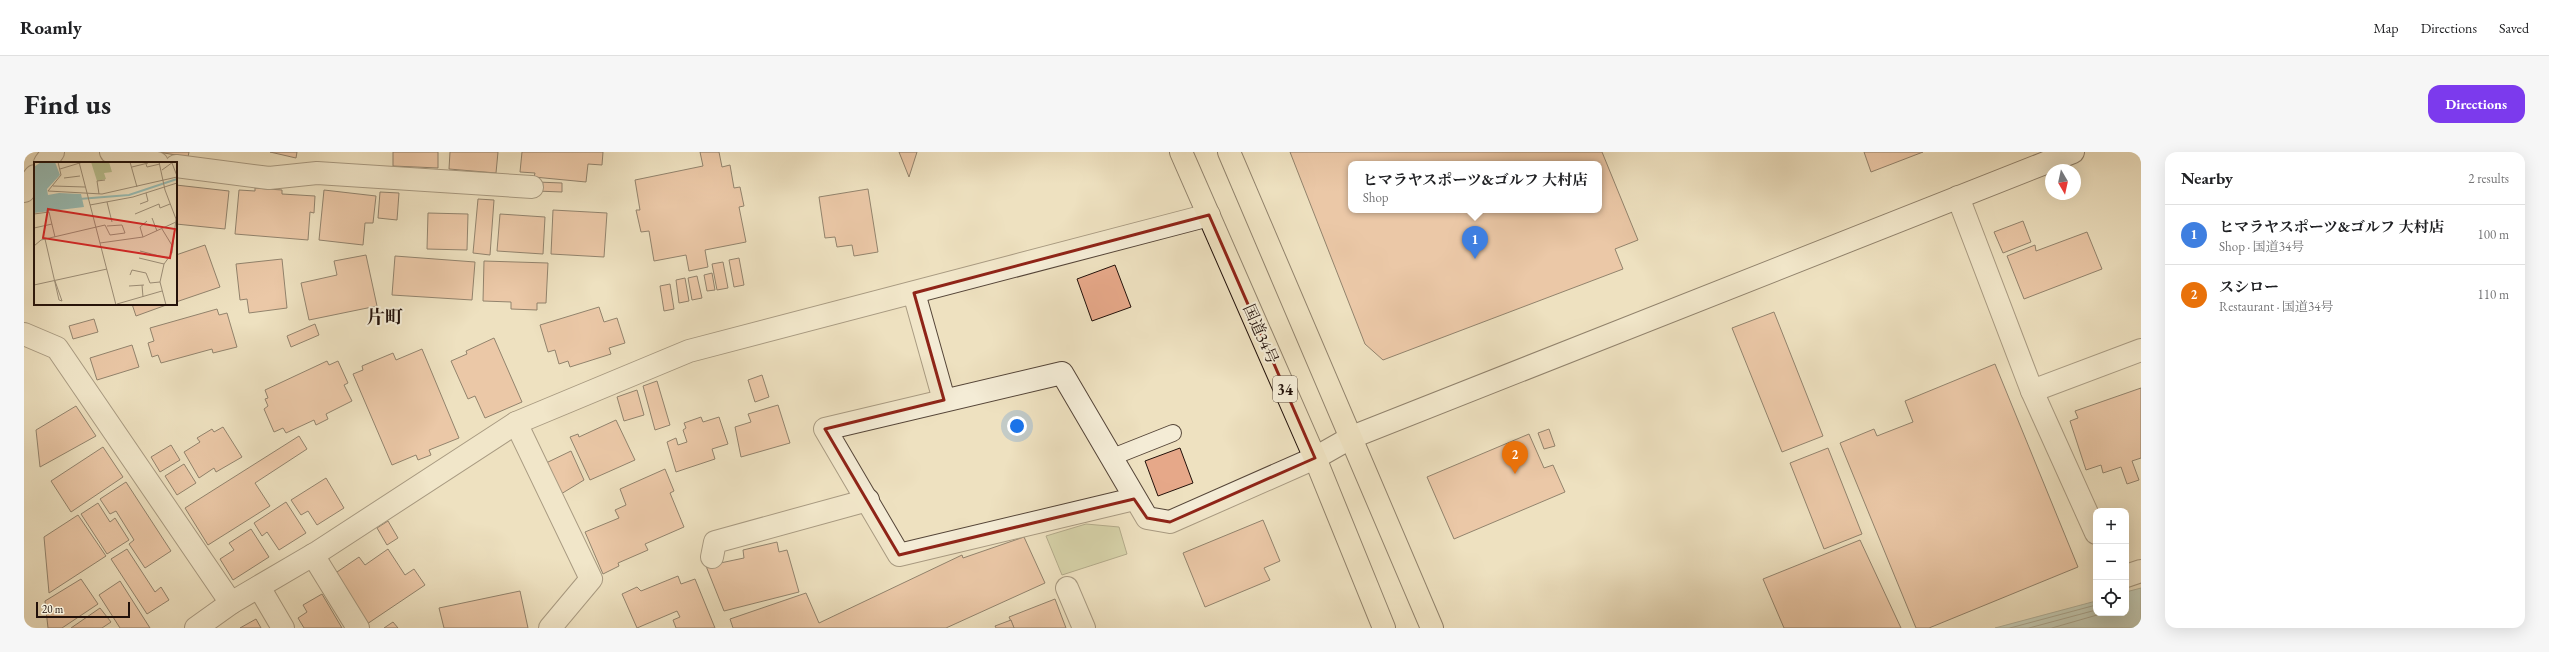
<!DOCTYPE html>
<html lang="en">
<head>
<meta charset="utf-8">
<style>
	body { margin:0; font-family:"EB Garamond","Noto Serif JP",serif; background:#f6f6f6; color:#202124 }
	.controls { position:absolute; right:12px; bottom:12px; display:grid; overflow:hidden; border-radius:8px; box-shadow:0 4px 16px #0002 }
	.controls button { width:36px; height:36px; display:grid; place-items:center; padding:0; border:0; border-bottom:1px solid #e0e0e0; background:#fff; color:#202124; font:20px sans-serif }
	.compass { position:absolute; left:2021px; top:12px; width:36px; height:36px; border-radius:50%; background:#fff; box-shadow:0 4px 16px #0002; rotate:171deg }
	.scale { position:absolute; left:12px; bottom:10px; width:94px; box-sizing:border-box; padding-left:4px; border:2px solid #22110a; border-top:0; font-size:11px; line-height:14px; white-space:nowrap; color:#22110a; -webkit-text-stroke:3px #f4ecd6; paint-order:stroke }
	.you { position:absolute; left:993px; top:274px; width:14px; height:14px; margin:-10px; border:3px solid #fff; border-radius:50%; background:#1a73e8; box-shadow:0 0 0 6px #1a73e833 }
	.badge { display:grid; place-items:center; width:26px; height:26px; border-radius:50%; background:#7c3aed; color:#fff; font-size:13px; font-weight:700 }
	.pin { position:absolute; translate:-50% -33px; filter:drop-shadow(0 1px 2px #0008) }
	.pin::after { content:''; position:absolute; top:21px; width:14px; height:12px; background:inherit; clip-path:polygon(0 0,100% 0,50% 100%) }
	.popup { position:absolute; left:1324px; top:9px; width:254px; height:52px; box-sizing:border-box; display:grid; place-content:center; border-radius:8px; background:#fff; filter:drop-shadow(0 1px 3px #0005); font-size:13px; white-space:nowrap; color:#757577 }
	.popup b { font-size:15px; color:#202124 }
	.popup::after { content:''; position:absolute; left:50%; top:100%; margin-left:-8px; border:8px solid transparent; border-top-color:#fff }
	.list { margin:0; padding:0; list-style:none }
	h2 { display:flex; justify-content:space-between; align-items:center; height:52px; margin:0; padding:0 16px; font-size:17px }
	h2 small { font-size:13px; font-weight:400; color:#757577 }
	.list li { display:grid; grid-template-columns:26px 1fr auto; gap:12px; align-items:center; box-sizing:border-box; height:60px; padding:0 16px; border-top:1px solid #e0e0e0 }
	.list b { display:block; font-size:15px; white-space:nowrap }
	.list p { margin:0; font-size:13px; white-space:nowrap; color:#757577 }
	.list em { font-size:13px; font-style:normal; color:#757577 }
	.icon { flex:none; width:22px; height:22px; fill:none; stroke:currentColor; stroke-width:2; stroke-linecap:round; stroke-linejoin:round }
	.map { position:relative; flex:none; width:2117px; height:476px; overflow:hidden; border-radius:12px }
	header { display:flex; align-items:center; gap:24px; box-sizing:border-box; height:56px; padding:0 20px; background:#fff; border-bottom:1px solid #e0e0e0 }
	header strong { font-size:19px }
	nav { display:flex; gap:22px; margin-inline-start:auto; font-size:14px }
	.intro { display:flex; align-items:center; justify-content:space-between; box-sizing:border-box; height:96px; padding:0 24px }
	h1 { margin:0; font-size:28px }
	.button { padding:10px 18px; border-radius:12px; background:#7c3aed; color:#fff; font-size:14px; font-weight:700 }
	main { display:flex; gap:24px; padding:0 24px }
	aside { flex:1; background:#fff; border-radius:12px; box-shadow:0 4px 16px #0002 }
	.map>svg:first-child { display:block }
	.green { fill:#bac291; stroke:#6e6a4e }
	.water { fill:#99bdb5; stroke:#697871 }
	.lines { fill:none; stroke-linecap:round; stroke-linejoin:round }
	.shore { stroke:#5e6760; stroke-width:1 }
	.building { fill:#e6a889; stroke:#22110a; fill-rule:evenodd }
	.lane-casing { stroke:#554538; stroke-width:18 }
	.street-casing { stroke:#554538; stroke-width:24 }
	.secondary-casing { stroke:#22110a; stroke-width:24 }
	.highway-casing { stroke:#22110a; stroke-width:24 }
	.lane { stroke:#f4ecd6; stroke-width:16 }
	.street { stroke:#f4ecd6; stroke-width:22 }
	.secondary { stroke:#f4ecd6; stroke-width:22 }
	.highway { stroke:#eee1c0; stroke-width:22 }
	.marked { fill:none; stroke:#8f2418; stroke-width:3; stroke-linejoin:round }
	.labels { text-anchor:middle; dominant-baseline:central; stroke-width:4; stroke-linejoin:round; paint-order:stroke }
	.shield { fill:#f4ecd6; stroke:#615347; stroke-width:1 }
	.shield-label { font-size:15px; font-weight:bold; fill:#22110a }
	.street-label { font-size:16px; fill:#22110a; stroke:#f4ecd6 }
	.quarter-label { font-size:18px; font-weight:bold; fill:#22110a; stroke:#f4ecd6 }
	.inset-river { fill:none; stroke:#99bdb5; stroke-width:2 }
	.inset-road { fill:none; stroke:#9c8e77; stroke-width:1 }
	.view { fill:#d62828; fill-opacity:0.15; stroke:#d62828; stroke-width:2 }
	.inset-edge { fill:none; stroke:#22110a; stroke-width:2 }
</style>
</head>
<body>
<header>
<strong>Roamly</strong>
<nav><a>Map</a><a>Directions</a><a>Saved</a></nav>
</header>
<div class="intro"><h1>Find us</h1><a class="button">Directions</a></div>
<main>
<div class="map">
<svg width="2117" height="476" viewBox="0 0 2117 476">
	<rect width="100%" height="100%" fill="#eee1c0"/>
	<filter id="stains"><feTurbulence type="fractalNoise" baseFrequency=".005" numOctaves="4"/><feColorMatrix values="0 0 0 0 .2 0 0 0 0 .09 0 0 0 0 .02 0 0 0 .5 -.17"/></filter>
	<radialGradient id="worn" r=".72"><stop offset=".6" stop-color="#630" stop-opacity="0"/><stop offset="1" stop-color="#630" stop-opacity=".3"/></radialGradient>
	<!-- green -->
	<path class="green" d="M1062 372 1095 375 1103 402 1038 423 1022 384Z"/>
	<!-- water -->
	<path class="water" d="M2117 436V476H1971L2072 449V461H2102V440Z"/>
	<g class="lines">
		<!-- shore -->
		<g class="shore">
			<path d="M1986 476 2072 453"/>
			<path d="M2005 476 2072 458"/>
			<path d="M2028 476 2080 461"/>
		</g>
	</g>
	<!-- building -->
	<g class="building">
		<path d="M134 0H165L164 5Z"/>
		<path d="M246 0H273L272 6Z"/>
		<path d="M369 0H414V16L369 14Z"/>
		<path d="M426 0H474L472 21 425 17Z"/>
		<path d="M498 0H579L578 13 564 12 562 30 510 25 511 21 496 20Z"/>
		<path d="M676 0H695L698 15 706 13 710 36 716 35 720 54 715 55 722 90 681 98 684 115 665 119 662 103 630 109 625 79 617 80 612 58H616L611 28 679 14Z"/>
		<path d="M875 0H893L885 25Z"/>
		<path d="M1266 0H1578L1614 88 1591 97 1599 117 1359 208 1341 192ZM1327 12H1575V58H1327Z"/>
		<path d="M1840 0H1899L1847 20Z"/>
		<path d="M513 30 538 31V40L512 39Z"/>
		<path d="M152 33 205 39 201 77 152 72Z"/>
		<path d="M231 36 258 38V42L291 44 290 61 286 60 284 88 211 82 215 38 231 39Z"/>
		<path d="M844 37 854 100 830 104 828 93 813 95 811 85 801 86 795 45Z"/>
		<path d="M300 38 352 44 349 71H341L339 93 295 88Z"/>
		<path d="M356 40 375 41 373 68 354 66Z"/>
		<path d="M454 47 470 48 466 103 449 101Z"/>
		<path d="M529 58 583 61 580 105 527 102Z"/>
		<path d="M404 61 444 62 443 98 403 97Z"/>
		<path d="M476 62 521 65 519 102 473 99Z"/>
		<path d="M1999 69 2007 90 1979 101 1970 80Z"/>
		<path d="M2063 80 2078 117 2000 147 1983 104 2011 93 2012 99Z"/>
		<path d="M181 93 196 135 152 150V103Z"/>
		<path d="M342 103 353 154 285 168 277 131 313 123 310 109Z"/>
		<path d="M371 104 451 110 448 148 368 143Z"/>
		<path d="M715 106 720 133 710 135 705 108Z"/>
		<path d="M258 107 263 156 225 161 223 147 216 148 212 112Z"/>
		<path d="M460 109 524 111 522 151H513V158L487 157V150L459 149Z"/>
		<path d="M699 110 704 136 693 138 688 112Z"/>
		<path d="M1091 113 1107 155 1068 169 1053 127Z"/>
		<path d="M688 121 691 138 683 139 680 123Z"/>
		<path d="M673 124 678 146 668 148 664 126Z"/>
		<path d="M661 126 665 149 655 151 652 128Z"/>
		<path d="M646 132 650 157 640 159 636 134Z"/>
		<path d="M108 152H145L112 164Z"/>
		<path d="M575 155 580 170 593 166 601 191 585 196 587 202 546 215 544 209 535 212 531 198 524 200 516 173Z"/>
		<path d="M193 157 195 163 203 161 213 195 189 201 188 197 137 211 134 203 128 205 124 191 130 189 126 176Z"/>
		<path d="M1750 160 1799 284 1758 300 1708 176Z"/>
		<path d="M70 167 74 180 49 187 45 174Z"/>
		<path d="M291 172 295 183 267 195 263 184Z"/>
		<path d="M470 186 498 250 461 266 451 244 444 247 427 209 443 202 442 199Z"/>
		<path d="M108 193 115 215 73 228 66 206Z"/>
		<path d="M398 197 435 286 405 298 407 303 394 308 392 303 368 313 329 222 339 218 338 214 369 201 372 208Z"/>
		<path d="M303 209 305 213 314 209 324 231 320 233 328 249 302 262 304 267 292 273 290 268 262 281 259 276 250 280 240 257 244 254 241 247 244 246 241 238Z"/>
		<path d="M1971 212 2054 415 1905 476H1892L1816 291 1850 277 1853 284 1889 270 1881 249Z"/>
		<path d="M738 223 745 245 731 250 724 228Z"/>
		<path d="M633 229 646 273 631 278 619 234Z"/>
		<path d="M2117 236V306L2108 309 2115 328 2103 332 2097 315 2079 321 2077 313 2062 318 2046 269 2054 266 2051 259Z"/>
		<path d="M613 238 620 263 600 269 593 245Z"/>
		<path d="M754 253 766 291 717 305 711 275 727 270 724 262Z"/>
		<path d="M52 254 72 284 16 315 12 278Z"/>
		<path d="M677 265 679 270 695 265 704 292 688 297 691 307 652 320 643 290 652 286 654 293 663 290 659 278 662 276 660 271Z"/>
		<path d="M592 268 611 308 566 328 546 285 554 282 555 285Z"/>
		<path d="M199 275 218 305 192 320 190 316 175 326 160 300 176 290 173 286 188 277 190 280Z"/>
		<path d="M1525 277 1531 294 1520 297 1514 281Z"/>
		<path d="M1505 282 1520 316 1529 313 1541 340 1430 387 1403 325Z"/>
		<path d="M275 284 283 297 231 331 246 354 184 393 161 356Z"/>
		<path d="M147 293 156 308 136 320 127 305Z"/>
		<path d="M79 295 99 325 47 360 27 329Z"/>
		<path d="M1156 296 1169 331 1134 344 1121 309Z"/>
		<path d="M1804 296 1838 382 1800 397 1766 311Z"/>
		<path d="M547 299 560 328 537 342 522 311Z"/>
		<path d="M160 312 172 331 153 343 141 324Z"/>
		<path d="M641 317 650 339 646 341 660 375 621 392 624 398 594 411 595 414 579 422 561 380 595 366 591 358 602 353 596 337Z"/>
		<path d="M302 326 320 356 293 373 284 359 277 363 267 348Z"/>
		<path d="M102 330 147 399 121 416 105 392 110 388 92 359 86 362 76 347Z"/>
		<path d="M262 350 282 381 255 398 243 380 238 384 230 371Z"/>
		<path d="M74 351 86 370 91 366 105 388 83 402 57 362Z"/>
		<path d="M54 363 82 404 25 441 20 385Z"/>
		<path d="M1239 368 1256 409 1240 416 1246 428 1181 455 1159 401Z"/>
		<path d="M364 369 374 386 363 393 353 376Z"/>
		<path d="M227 377 245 405 209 428 196 407 210 398 205 391Z"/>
		<path d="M1000 385 1021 431 922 476H709L706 467 782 441 795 471 938 403 939 406Z"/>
		<path d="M1836 388 1877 476H1760L1739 427Z"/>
		<path d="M753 390 755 400 763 398 775 440 700 459 682 414 720 406 719 398Z"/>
		<path d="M103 397 131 440 137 435 145 448 123 462 87 407Z"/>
		<path d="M364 397 381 423 390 417 401 433 343 472 310 422 335 405 341 413Z"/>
		<path d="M654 424 657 432 671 427 691 476H652L649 468 656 465 653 459 613 476 598 442 613 435 617 439Z"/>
		<path d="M57 427 74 452 38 476H24L21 449Z"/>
		<path d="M96 429 126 476H96L75 443Z"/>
		<path d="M496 439 504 476H420L415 456Z"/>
		<path d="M298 442 318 476H280L274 466 283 460 279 453Z"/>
		<path d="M1031 447 1042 476H990L985 465Z"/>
		<path d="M76 456 87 470 78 476H47Z"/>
		<path d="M232 467 237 476H216Z"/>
		<path d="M987 468 990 476H972L971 474Z"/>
		<path d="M369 470 374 476H360Z"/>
	</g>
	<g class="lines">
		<!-- lane casing -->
		<g class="lane-casing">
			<path id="lane" d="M1086 306 1149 281"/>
		</g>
		<!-- street casing -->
		<g class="street-casing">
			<g id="street">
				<path d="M87 0 101 6 133 11"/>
				<path d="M21 11 29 0"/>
				<path d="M152 14 245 26 293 21 508 35"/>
				<path d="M0 39 11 24"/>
				<path d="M1934 45 2008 239 2072 381"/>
				<path d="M890 141 920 248"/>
				<path d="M0 182 33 196 207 451"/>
				<path d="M2008 239 2117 198"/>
				<path d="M492 271 567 427 526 476"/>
				<path d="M1110 347 875 403 801 277 1038 221 1123 366 1146 370 1291 306"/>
				<path d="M289 403 334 476"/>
				<path d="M688 405 691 390 844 348"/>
				<path d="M2102 424 2117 419"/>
				<path d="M235 435 259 476"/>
				<path d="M1043 436 1060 476"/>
				<path d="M172 476 207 451 294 400 492 271 665 199 1185 63"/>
			</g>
		</g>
		<!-- secondary casing -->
		<g class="secondary-casing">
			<path id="secondary" d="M1291 306 1328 285 2049 0"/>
		</g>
		<!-- highway casing -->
		<g class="highway-casing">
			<g id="highway">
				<path d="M1157 0 1291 306 1360 476"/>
				<path d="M1205 0 1408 476"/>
			</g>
		</g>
		<!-- lane -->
		<use href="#lane" class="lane"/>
		<!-- street -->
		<use href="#street" class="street"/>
		<!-- secondary -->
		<use href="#secondary" class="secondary"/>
		<!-- highway -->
		<use href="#highway" class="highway"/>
	</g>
	<!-- marked area -->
	<path d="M0 0H2117V476H0ZM1185 63 1291 306 1146 370 1123 366 1110 347 875 403 801 277 920 248 890 141Z" fill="#eee1c0" fill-opacity=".55" fill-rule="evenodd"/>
	<path class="marked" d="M1185 63 1291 306 1146 370 1123 366 1110 347 875 403 801 277 920 248 890 141Z"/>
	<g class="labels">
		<!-- shield labels -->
		<rect class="shield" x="1249" y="224" width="24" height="26" rx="3"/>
		<g class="shield-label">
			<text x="1261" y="237">34</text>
		</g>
		<!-- street labels -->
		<g class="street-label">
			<text transform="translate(1237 182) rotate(66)">国道34号</text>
		</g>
		<!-- quarter labels -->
		<g class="quarter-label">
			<text x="361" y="164">片町</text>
		</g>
	</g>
	<!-- overview -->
	<g transform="translate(10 10)">
		<rect width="143" height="143" fill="#eee1c0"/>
		<path d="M57 0H75L78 10 70 11 72 17 63 19Z" fill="#bac291"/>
		<path d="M7 0H21L26 13 13 27 14 33 25 31 47 32 50 45 0 51V5Z" fill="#99bdb5"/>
		<path class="inset-river" d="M45 37 95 33 143 17"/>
		<path class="inset-road" d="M24 0 27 13 14 29 68 32 143 15M45 0 82 143M96 0 103 25M125 0 131 28 142 57 138 91 130 102 126 120 132 143M138 1 143 14M112 2 113 5 126 2M98 5 114 1M26 7 49 0M128 8 139 0M30 16 46 14M19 24 51 25M65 32 63 19 71 18M73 40 78 60M106 42 114 39 112 31M56 43 99 35 143 21M0 52 15 50 21 75M101 52 125 42 126 46 136 42M118 56 123 69M0 66 18 62M128 67 139 85M109 75 106 65 113 59M11 77 25 138 28 139 21 119M66 81 109 75 142 60M0 84 7 78 71 63 76 73 91 71 88 63 73 64M106 89 133 96M105 96 130 102M96 113 98 108 112 111 116 121 126 120M0 123 73 107M108 123 109 135M95 124 110 123M83 142 128 129"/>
		<path class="view" d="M14 47 141 67 136 96 9 76Z"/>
		<rect width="143" height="143" class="inset-edge"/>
	</g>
	<rect width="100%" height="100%" filter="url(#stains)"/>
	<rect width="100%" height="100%" fill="url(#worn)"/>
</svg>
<div class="controls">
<button>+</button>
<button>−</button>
<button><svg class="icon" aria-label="locate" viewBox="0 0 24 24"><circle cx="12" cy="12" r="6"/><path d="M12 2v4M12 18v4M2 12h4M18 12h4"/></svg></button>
</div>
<svg class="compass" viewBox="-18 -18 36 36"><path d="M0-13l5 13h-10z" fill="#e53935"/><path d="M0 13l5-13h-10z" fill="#757577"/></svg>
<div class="scale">20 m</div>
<div class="you"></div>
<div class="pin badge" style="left:1451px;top:107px;background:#3f7fe0">1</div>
<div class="popup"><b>ヒマラヤスポーツ&amp;ゴルフ 大村店</b>Shop</div>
<div class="pin badge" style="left:1491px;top:322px;background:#e8710a">2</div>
</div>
<aside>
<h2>Nearby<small>2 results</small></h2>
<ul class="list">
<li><span class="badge" style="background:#3f7fe0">1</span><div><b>ヒマラヤスポーツ&amp;ゴルフ 大村店</b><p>Shop · 国道34号</p></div><em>100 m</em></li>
<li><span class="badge" style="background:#e8710a">2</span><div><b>スシロー</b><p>Restaurant · 国道34号</p></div><em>110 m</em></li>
</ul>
</aside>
</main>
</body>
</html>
